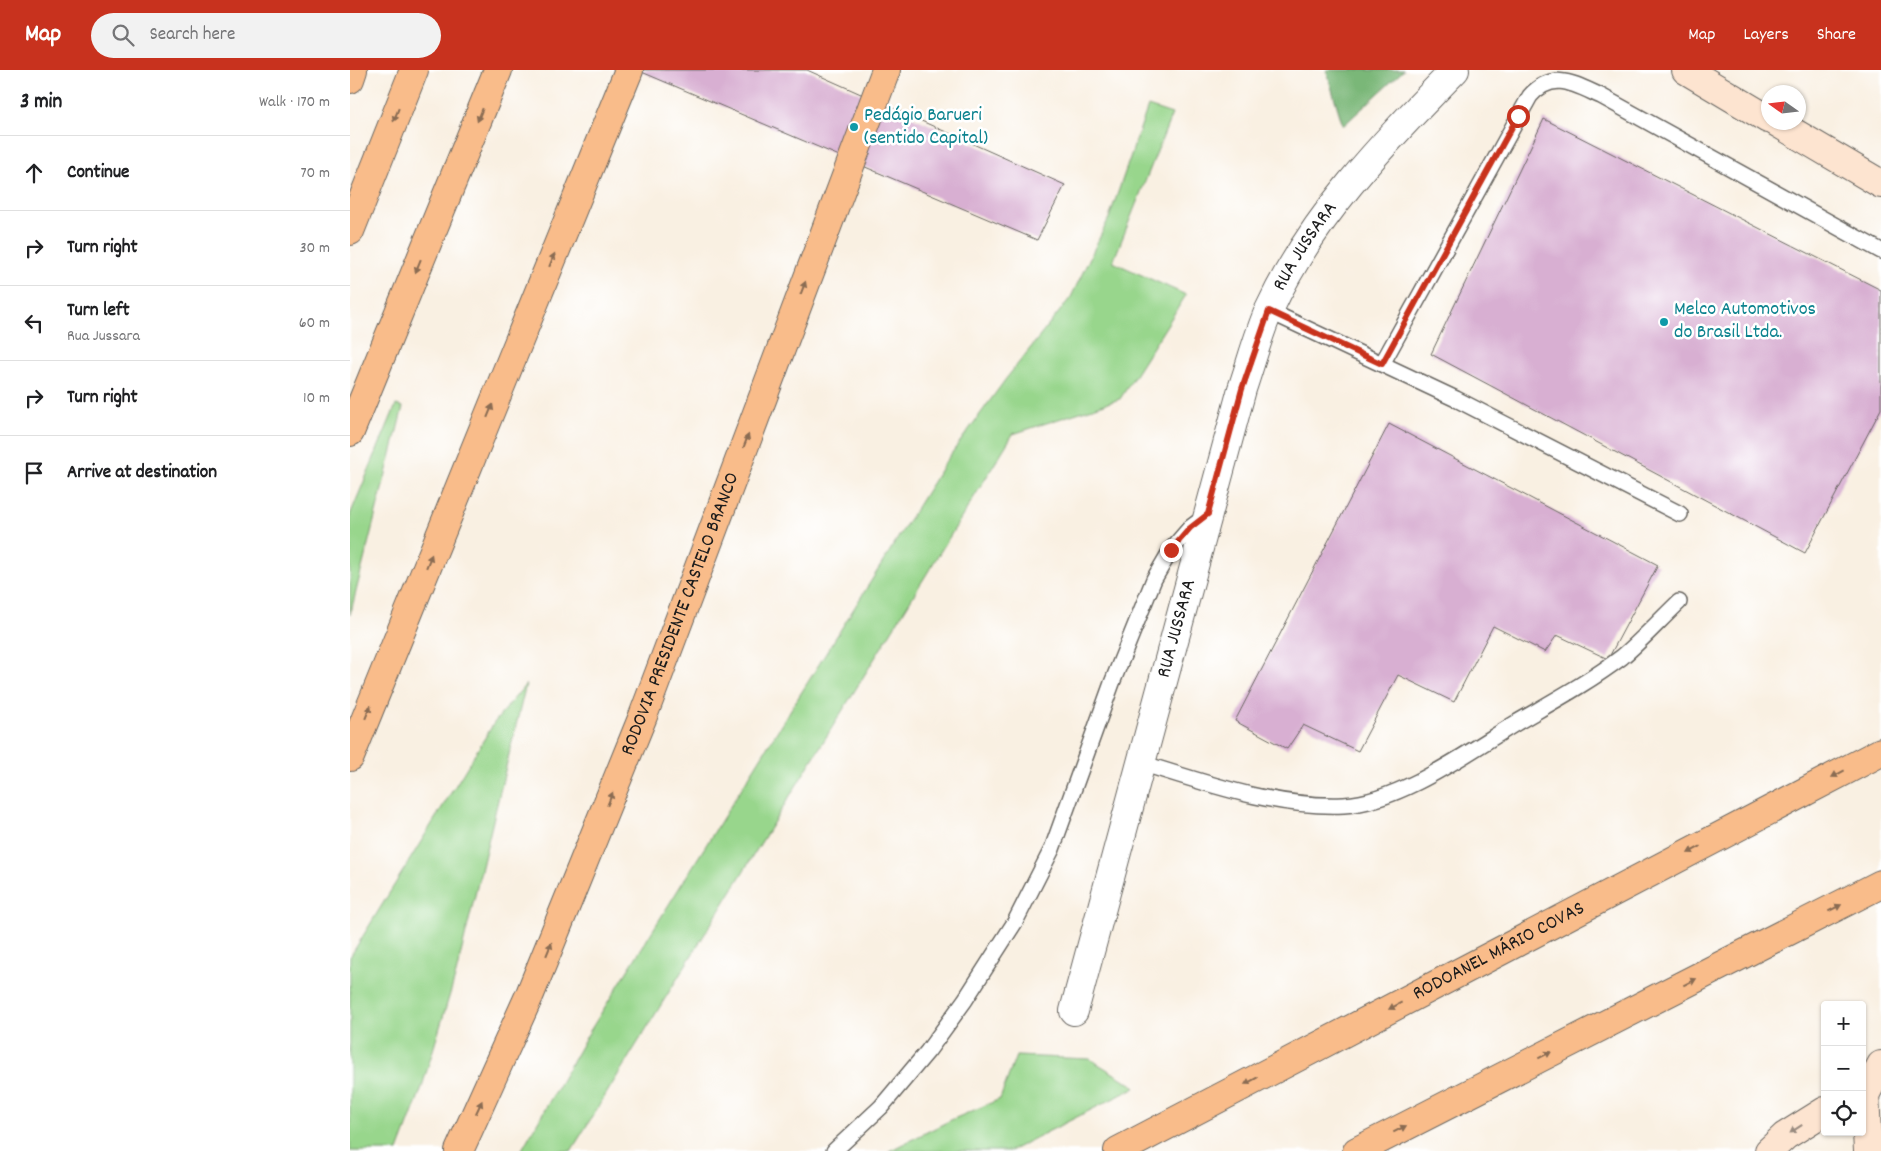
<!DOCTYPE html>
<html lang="en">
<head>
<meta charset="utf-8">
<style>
	body { margin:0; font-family:Dekko,sans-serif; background:#f2f2f2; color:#202124 }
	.controls { position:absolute; right:15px; bottom:15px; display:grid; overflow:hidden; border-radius:5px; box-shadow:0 1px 4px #0004 }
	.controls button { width:45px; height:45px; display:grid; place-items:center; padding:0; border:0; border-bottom:1px solid #e0e0e0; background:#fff; color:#202124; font:25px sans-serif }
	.compass { position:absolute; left:1411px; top:15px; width:45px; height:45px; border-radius:50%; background:#fff; box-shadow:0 1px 4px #0004; rotate:284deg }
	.stop { position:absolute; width:15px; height:15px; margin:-11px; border:4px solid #c8321e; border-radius:50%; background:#fff }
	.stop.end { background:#c8321e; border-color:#fff; box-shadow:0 1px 5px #0008 }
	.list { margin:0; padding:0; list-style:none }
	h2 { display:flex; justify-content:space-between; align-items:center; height:65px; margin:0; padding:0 20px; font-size:21px }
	h2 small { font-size:16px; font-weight:400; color:#757577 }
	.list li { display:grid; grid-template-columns:32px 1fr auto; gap:15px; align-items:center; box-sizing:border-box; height:75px; padding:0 20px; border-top:1px solid #e0e0e0 }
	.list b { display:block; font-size:19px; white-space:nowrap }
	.list p { margin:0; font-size:16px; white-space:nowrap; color:#757577 }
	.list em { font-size:16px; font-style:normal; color:#757577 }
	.icon { flex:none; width:28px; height:28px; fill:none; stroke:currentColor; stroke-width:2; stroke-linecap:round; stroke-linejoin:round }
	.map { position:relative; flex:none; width:1531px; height:1081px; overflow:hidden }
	header { display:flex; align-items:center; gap:30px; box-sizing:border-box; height:70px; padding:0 25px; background:#c8321e; color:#fff }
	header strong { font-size:24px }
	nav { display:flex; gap:28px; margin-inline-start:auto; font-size:18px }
	.search { width:350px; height:45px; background:#f2f2f2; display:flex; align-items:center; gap:12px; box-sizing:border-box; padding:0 18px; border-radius:28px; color:#757577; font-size:19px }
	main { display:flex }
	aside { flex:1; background:#fff }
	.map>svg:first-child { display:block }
	.green { fill:#98d68c; stroke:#5a7954 }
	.forest { fill:#7ab778; stroke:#4b6a4a }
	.building { fill:#d8afd2 }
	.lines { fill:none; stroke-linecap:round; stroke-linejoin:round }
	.service-casing { stroke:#696661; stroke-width:18 }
	.minor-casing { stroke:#696661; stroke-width:30 }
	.secondary-casing { stroke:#696661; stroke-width:30 }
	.motorway-casing { stroke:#696661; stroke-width:30 }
	.service { stroke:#fff; stroke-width:15 }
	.minor { stroke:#fff; stroke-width:28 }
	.secondary { stroke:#fde4d0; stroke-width:28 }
	.motorway { stroke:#f9bc8a; stroke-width:28 }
	.oneway { fill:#8a6c53 }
	.oneway2 { fill:#988a7f }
	.route { stroke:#c8321e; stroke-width:6 }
	.culture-dot { fill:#0f9aa8; stroke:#fff; stroke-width:2 }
	.labels { text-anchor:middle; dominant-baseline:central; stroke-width:5; stroke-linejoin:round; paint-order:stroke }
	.culture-label { font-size:20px; fill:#0d838f; stroke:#fff; text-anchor:start }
	.street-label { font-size:20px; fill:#1c1c1c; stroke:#fff }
</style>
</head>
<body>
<header>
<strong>Map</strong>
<div class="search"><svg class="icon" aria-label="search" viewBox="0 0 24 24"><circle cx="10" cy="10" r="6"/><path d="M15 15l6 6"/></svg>Search here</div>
<nav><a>Map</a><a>Layers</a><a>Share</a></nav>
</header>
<main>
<aside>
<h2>3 min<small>Walk · 170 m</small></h2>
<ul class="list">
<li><svg class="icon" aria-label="ahead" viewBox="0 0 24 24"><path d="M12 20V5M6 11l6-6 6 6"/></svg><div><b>Continue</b></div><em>70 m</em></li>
<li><svg class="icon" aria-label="right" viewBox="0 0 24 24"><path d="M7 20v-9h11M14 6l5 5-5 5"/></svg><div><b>Turn right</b></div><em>30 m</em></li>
<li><svg class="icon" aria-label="left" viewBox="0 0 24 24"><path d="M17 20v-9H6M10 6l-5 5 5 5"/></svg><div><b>Turn left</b><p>Rua Jussara</p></div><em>60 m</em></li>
<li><svg class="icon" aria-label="right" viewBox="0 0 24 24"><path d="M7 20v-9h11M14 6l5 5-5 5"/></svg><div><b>Turn right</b></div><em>10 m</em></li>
<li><svg class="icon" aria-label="arrive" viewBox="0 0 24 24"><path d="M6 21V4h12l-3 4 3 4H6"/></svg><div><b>Arrive at destination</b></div></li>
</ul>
</aside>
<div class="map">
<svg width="1531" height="1081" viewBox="0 0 1531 1081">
	<rect width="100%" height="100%" fill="#fff"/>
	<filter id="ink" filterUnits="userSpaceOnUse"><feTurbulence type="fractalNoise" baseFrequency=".02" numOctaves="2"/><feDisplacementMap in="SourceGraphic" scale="10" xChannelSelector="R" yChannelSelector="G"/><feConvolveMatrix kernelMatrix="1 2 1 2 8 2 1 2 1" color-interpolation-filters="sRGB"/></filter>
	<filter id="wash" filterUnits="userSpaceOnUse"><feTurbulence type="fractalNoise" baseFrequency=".0096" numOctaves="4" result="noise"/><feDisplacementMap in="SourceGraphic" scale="20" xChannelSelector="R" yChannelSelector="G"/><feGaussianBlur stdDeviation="1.12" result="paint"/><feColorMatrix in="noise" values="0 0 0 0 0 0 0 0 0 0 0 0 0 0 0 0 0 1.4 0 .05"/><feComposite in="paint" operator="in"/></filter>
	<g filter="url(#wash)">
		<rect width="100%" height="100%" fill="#f9f0e2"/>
		<!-- green -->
		<g class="green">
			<path d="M798 36 822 44 763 192 836 225 770 329 663 364 221 1081H171L238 964 596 391 655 310 721 227 759 148Z"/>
			<path d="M46 335 53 337 0 545V445Z"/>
			<path d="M176 614 106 904 71 1020 48 1081H0V887L144 653Z"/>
			<path d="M666 986 740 989 786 1017 660 1081H539L601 1050 650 1029Z"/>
		</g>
		<!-- forest -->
		<path class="forest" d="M976 0H1054L993 56Z"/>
		<g id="blocks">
			<!-- building -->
			<g class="building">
				<path d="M287 0H457L715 115 687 170Z"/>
				<path d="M1194 49 1531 220V339L1455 483 1081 284Z"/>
				<path d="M1039 354 1308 495 1258 589 1207 565 1195 582 1143 556 1104 632 1048 605 1008 681 953 655 937 679 885 651Z"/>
			</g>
		</g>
	</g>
	<g filter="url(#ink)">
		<use href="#blocks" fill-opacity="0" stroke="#696661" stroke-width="1"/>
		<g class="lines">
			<!-- service casing -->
			<g class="service-casing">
				<g id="service">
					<path d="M919 241 1106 329 1330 444"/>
					<path d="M1032 294 1180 26C1203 0 1224 14 1251 26L1531 181"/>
					<path d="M791 693C856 713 925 738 994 735 1050 732 1118 682 1166 653 1202 632 1239 612 1272 587 1292 570 1310 550 1329 532"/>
					<path d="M484 1081 531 1037 578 981 615 930 665 852 702 779 762 613 804 509 821 480 840 458 856 446"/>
				</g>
			</g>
			<!-- minor casing -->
			<g class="minor-casing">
				<g id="minor">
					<path id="s1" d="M724 941 892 319C901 293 908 265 919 240 963 145 1033 74 1105 0"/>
				</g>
			</g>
			<!-- secondary casing -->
			<g class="secondary-casing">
				<g id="secondary">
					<path d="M1336 0 1418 49"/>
					<path d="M1426 52 1531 114"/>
					<path d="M1515 1025 1518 1081"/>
					<path d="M1515 1025 1531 995"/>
					<path d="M1419 1081 1435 1066 1475 1041"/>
				</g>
			</g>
			<!-- motorway casing -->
			<g class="motorway-casing">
				<g id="motorway">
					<path d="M0 9 3 0"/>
					<path d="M0 161 64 0"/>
					<path d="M0 362 148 0"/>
					<path d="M0 687 279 0"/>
					<path id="s2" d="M109 1081 180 924 293 646 536 0"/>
					<path id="s3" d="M768 1081 1531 682"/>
					<path d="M1007 1081 1531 814"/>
				</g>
			</g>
			<!-- service -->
			<use href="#service" class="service"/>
			<!-- minor -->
			<use href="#minor" class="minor"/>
			<!-- secondary -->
			<use href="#secondary" class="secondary"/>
			<!-- motorway -->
			<use href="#motorway" class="motorway"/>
		</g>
		<!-- one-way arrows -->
		<defs><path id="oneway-solid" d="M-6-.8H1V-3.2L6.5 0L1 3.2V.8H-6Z" transform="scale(1.25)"/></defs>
		<g class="oneway">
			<use href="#oneway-solid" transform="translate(46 45) rotate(112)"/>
			<use href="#oneway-solid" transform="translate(130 45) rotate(112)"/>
			<use href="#oneway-solid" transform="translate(202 190) rotate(-68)"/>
			<use href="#oneway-solid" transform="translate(68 196) rotate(112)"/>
			<use href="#oneway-solid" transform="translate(453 218) rotate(-69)"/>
			<use href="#oneway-solid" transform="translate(140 341) rotate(-68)"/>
			<use href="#oneway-solid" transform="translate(396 371) rotate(-69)"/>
			<use href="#oneway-solid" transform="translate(79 491) rotate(-68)"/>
			<use href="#oneway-solid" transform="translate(18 642) rotate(-68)"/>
			<use href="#oneway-solid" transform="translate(1488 704) rotate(152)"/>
			<use href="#oneway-solid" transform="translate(260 729) rotate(-68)"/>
			<use href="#oneway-solid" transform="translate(1344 780) rotate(152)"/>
			<use href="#oneway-solid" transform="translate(1485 838) rotate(-27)"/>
			<use href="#oneway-solid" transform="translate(199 879) rotate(-68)"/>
			<use href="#oneway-solid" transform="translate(1340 912) rotate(-27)"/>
			<use href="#oneway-solid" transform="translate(1045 936) rotate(152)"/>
			<use href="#oneway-solid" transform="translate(1195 985) rotate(-27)"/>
			<use href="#oneway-solid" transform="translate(901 1011) rotate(152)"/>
			<use href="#oneway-solid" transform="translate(129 1037) rotate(-65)"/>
			<use href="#oneway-solid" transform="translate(1050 1059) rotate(-27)"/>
		</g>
		<use class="oneway2" href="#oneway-solid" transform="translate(1446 1059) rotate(146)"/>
	</g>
	<g class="lines" filter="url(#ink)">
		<!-- route -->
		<path class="route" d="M821 480 840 458 858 444 892 319 919 241 1032 294 1168 46"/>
	</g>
	<!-- markers -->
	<g class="culture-dot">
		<circle cx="504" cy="57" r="5"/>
		<circle cx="1314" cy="252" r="5"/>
	</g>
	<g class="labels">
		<!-- culture labels -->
		<g class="culture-label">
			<text x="514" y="46">Pedágio Barueri<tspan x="514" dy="23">(sentido Capital)</tspan></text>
			<text x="1324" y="240">Melco Automotivos<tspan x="1324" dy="23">do Brasil Ltda.</tspan></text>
		</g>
		<!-- street labels -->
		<g class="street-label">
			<text stroke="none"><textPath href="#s1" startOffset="801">RUA JUSSARA</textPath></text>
			<text stroke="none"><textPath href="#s2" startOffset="581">RODOVIA PRESIDENTE CASTELO BRANCO</textPath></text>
			<text stroke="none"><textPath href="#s1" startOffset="396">RUA JUSSARA</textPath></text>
			<text stroke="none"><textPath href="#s3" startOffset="430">RODOANEL MÁRIO COVAS</textPath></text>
		</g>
	</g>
</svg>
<div class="controls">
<button>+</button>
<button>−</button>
<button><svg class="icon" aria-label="locate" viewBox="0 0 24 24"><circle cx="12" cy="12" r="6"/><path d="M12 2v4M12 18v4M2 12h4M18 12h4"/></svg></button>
</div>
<svg class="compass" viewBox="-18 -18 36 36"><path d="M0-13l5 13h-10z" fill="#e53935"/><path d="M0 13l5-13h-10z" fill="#757577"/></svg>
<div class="stop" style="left:1168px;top:46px"></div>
<div class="stop end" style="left:821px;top:480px"></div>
</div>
</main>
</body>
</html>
